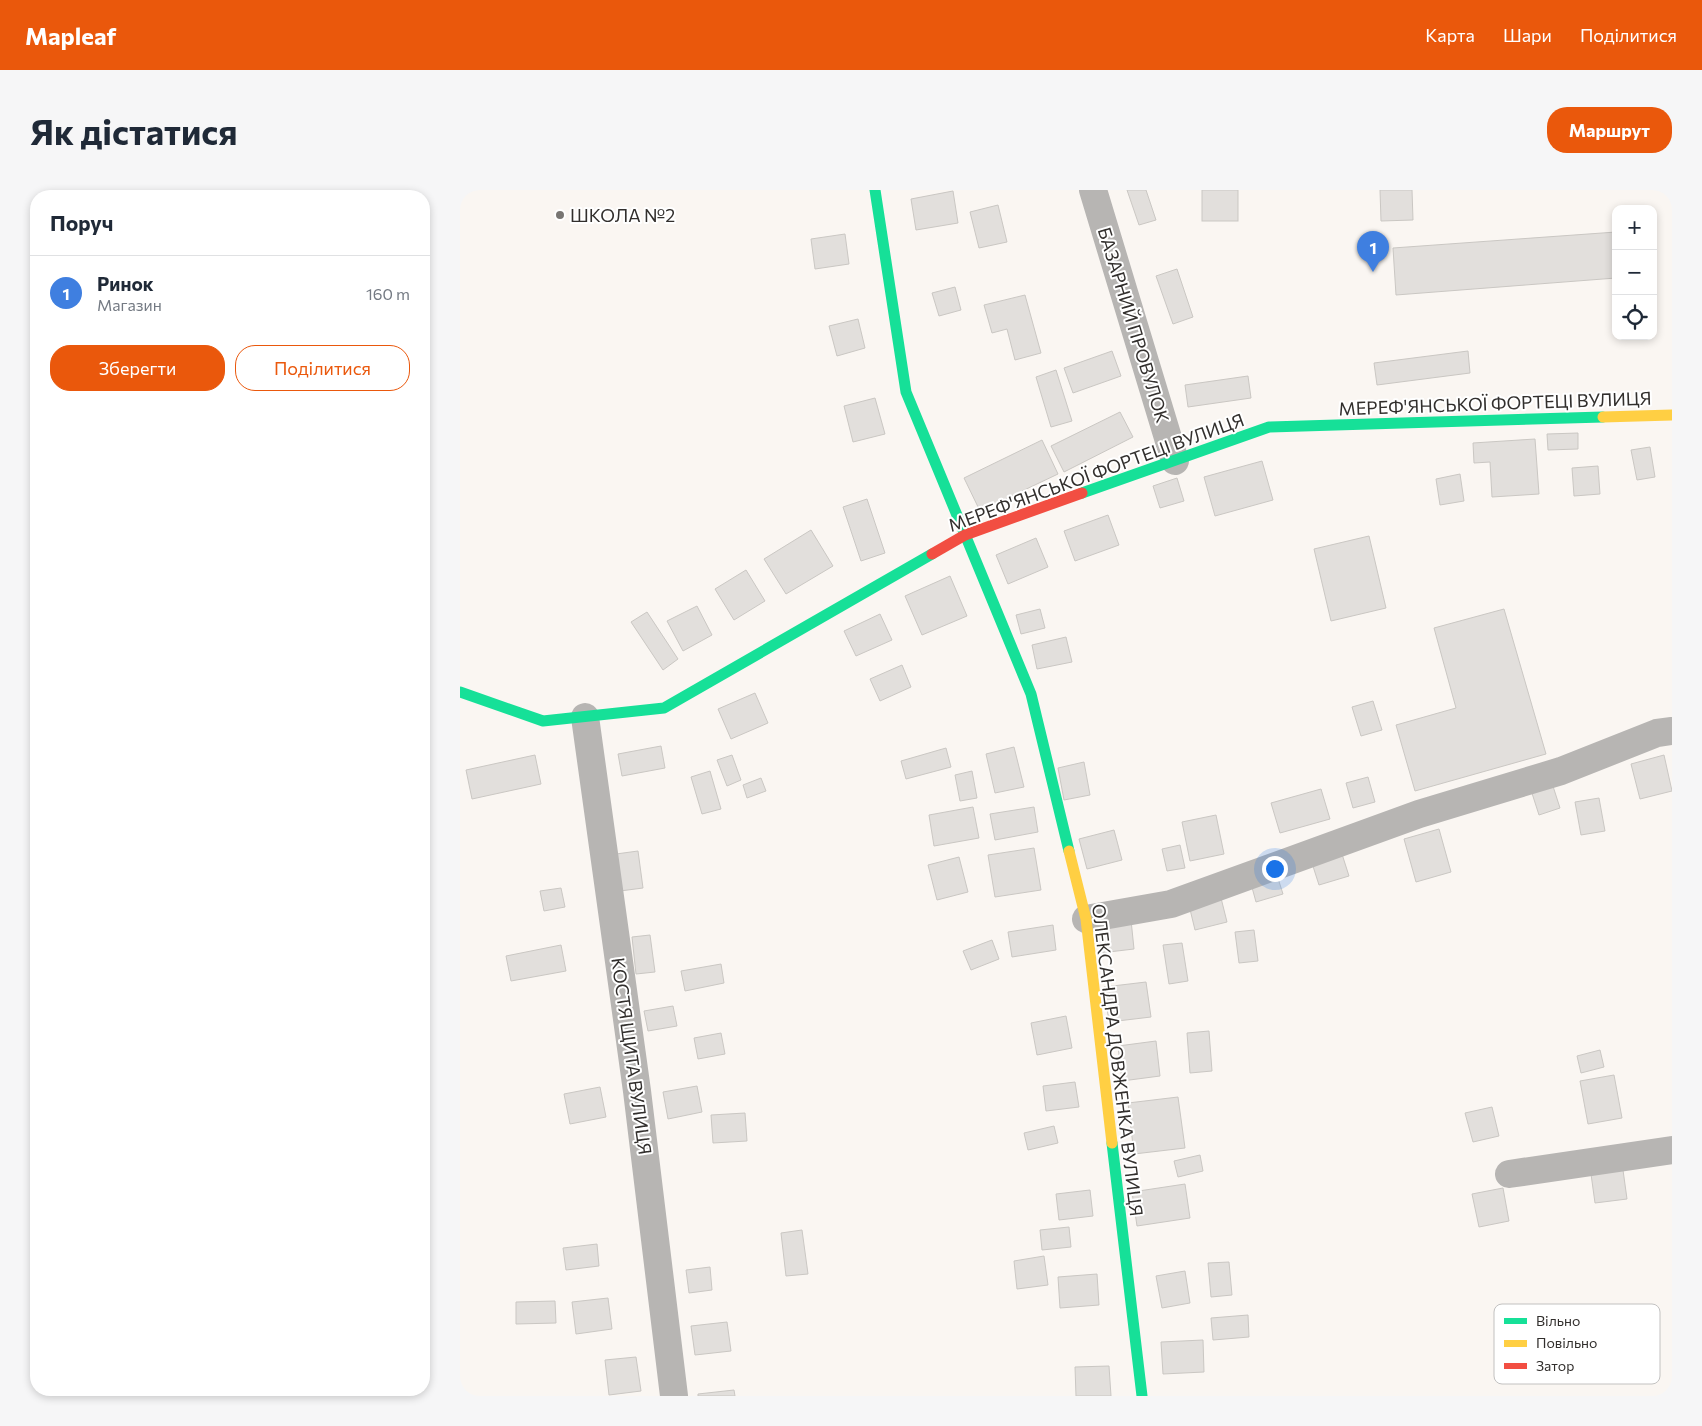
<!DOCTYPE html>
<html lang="uk">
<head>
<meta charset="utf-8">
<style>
	body { margin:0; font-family:Commissioner,sans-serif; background:#f6f6f7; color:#1f2937 }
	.controls { position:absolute; right:15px; top:15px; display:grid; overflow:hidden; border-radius:10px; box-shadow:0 2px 8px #0003 }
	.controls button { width:45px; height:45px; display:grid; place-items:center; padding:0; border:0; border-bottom:1px solid #e0e1e3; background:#fff; color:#1f2937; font:25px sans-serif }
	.you { position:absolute; left:814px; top:678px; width:18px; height:18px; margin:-12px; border:4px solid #fff; border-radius:50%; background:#1a73e8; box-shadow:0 0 0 8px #1a73e833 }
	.badge { display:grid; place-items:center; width:32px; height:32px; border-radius:50%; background:#ea580c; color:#fff; font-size:16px; font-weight:700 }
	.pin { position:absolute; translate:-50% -41px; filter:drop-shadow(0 1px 2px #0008) }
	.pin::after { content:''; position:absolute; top:26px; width:18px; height:15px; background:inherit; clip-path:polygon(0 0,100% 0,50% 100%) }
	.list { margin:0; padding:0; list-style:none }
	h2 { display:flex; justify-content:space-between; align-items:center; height:65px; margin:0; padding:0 20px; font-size:21px }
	h2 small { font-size:16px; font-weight:400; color:#747a83 }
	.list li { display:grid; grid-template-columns:32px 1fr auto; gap:15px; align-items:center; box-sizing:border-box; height:75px; padding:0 20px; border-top:1px solid #e0e1e3 }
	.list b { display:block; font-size:19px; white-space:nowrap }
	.list p { margin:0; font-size:16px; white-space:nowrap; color:#747a83 }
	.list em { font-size:16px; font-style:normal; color:#747a83 }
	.actions { display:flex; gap:10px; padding:15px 20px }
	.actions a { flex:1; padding:11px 0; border:1px solid #ea580c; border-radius:20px; text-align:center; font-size:18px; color:#ea580c }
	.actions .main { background:#ea580c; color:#fff }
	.icon { flex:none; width:28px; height:28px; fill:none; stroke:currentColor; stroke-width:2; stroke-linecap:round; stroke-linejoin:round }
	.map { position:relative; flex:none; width:1212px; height:1206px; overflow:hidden; border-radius:20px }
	header { display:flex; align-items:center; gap:30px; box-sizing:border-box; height:70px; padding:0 25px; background:#ea580c; color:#fff }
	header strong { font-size:24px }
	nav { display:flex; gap:28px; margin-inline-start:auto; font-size:18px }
	.intro { display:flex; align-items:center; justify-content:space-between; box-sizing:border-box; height:120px; padding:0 30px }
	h1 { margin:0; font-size:35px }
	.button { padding:12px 22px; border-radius:20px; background:#ea580c; color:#fff; font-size:18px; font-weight:700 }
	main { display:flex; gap:30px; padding:0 30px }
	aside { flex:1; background:#fff; border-radius:20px; box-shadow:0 2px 8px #0003 }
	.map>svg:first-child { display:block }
	.building { fill:#e2dfdc; stroke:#cac7c3 }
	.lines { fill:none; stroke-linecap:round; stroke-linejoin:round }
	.street { stroke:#b7b5b3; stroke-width:28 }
	.fast { stroke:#16e098; stroke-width:11 }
	.slow { stroke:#ffcf43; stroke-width:11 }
	.jam { stroke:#f24e42; stroke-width:11 }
	.poi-dot { fill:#787572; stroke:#fff; stroke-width:2 }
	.labels { text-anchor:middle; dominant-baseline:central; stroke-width:4; stroke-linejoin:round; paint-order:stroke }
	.poi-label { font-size:18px; fill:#322f2d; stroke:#fff; text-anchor:start }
	.street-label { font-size:18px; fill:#322f2d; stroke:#fff }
	.key { fill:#fff; stroke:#c2c1c0; stroke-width:1 }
	.key-label { font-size:14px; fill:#322f2d }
</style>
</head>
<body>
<header>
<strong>Mapleaf</strong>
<nav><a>Карта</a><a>Шари</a><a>Поділитися</a></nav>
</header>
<div class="intro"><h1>Як дістатися</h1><a class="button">Маршрут</a></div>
<main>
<aside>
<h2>Поруч<small></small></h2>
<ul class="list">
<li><span class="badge" style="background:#3f7fe0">1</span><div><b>Ринок</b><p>Магазин</p></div><em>160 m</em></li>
</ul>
<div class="actions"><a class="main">Зберегти</a><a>Поділитися</a></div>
</aside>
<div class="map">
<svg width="1212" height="1206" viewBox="0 0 1212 1206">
	<rect width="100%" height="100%" fill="#faf6f2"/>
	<!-- building -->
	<g class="building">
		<path d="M667 0H686L696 30 679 35Z"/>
		<rect x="742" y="0" width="36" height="31"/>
		<path d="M920 0H952L953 30 921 31Z"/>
		<path d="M493 1 498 33 456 40 451 9Z"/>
		<path d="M538 15 547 52 519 58 510 22Z"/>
		<path d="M1156 42V88L936 105 933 58Z"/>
		<path d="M385 44 389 74 355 79 351 49Z"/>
		<path d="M717 79 733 127 713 134 696 86Z"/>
		<path d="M495 97 501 120 479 126 472 103Z"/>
		<path d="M565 105 581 163 555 170 547 139 532 143 524 115Z"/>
		<path d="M398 129 405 158 377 166 369 136Z"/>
		<path d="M652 161 661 186 613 203 604 178Z"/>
		<path d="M1008 161 1010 183 917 195 914 173Z"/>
		<path d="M596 180 612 231 591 237 576 187Z"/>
		<path d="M788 186 791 208 728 217 725 195Z"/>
		<path d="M415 208 425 244 393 252 384 216Z"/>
		<path d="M660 222 673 247 604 282 591 256Z"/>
		<path d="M1118 243V259L1088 260 1087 244Z"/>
		<path d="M1075 249 1079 304 1032 307 1030 272 1014 273 1013 253Z"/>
		<path d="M582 250 598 284 520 321 504 288Z"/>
		<path d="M1190 257 1195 287 1177 290 1171 260Z"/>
		<path d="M802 271 813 310 755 326 744 287Z"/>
		<path d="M1138 276 1140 304 1114 306 1112 278Z"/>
		<path d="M1000 284 1004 311 980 315 976 289Z"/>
		<path d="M717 288 724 311 700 318 693 296Z"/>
		<path d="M407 309 425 363 401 371 383 317Z"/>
		<path d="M648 325 659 355 615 371 604 341Z"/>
		<path d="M351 340 373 376 326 404 304 369Z"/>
		<path d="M909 346 926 418 871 431 854 359Z"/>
		<path d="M576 348 588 377 548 394 536 365Z"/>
		<path d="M286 380 305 411 274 430 255 399Z"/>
		<path d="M490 386 507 426 462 445 445 406Z"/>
		<path d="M237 416 252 445 223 461 207 431Z"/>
		<path d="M580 419 585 438 561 444 556 425Z"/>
		<path d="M1044 419 1086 564 955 601 936 535 996 518 974 438Z"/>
		<path d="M187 422 218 469 203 480 171 432Z"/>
		<path d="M420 424 432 450 396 466 384 441Z"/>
		<path d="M606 447 612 472 577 479 572 455Z"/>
		<path d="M442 475 451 497 420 511 410 489Z"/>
		<path d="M295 503 308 533 271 549 258 519Z"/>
		<path d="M913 511 922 540 901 546 892 517Z"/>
		<path d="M201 556 205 578 162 586 158 564Z"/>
		<path d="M554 557 564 597 535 603 526 564Z"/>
		<path d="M486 558 491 577 446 589 441 571Z"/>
		<path d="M75 565 81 594 12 609 6 580Z"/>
		<path d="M272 565 281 590 267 596 257 570Z"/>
		<path d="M1204 565 1212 601 1180 609 1171 574Z"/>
		<path d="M624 572 630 605 604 610 598 578Z"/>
		<path d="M250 581 261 619 242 624 231 587Z"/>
		<path d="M512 581 517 608 500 611 495 585Z"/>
		<path d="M908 587 915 612 893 618 886 593Z"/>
		<path d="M301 588 306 601 287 608 283 595Z"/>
		<path d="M1091 590 1100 618 1079 625 1070 597Z"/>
		<path d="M861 599 870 629 820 643 811 613Z"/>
		<path d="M1139 608 1145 641 1121 645 1115 612Z"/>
		<path d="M513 617 519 648 474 656 469 625Z"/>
		<path d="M574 617 578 642 535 650 530 624Z"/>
		<path d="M756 625 764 664 730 671 722 632Z"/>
		<path d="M979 639 991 682 956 692 944 649Z"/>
		<path d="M654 640 662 670 627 679 619 649Z"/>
		<path d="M720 655 725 678 707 681 702 659Z"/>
		<path d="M574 658 581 700 535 707 528 665Z"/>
		<path d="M178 661 183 698 160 701 156 664Z"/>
		<path d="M881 661 889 686 859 695 851 670Z"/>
		<path d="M499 667 508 702 477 710 468 675Z"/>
		<path d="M816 682 823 704 796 712 790 690Z"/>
		<path d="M101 698 105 717 84 721 80 701Z"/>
		<path d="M760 704 767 732 735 740 728 711Z"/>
		<path d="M671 730 674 759 640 763 636 735Z"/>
		<path d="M593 735 596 760 552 767 548 742Z"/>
		<path d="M794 740 798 771 779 773 775 742Z"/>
		<path d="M190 745 195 782 176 784 172 747Z"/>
		<path d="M532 750 539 769 511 780 503 761Z"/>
		<path d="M722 753 728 791 709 794 703 755Z"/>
		<path d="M101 755 106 781 51 791 46 766Z"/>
		<path d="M261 774 264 793 225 801 221 781Z"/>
		<path d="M686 792 691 827 649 832 644 797Z"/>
		<path d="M213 816 217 836 188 841 184 821Z"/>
		<path d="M606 826 612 858 577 865 571 833Z"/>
		<path d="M749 841 752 881 730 883 727 843Z"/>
		<path d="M261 843 265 864 238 869 234 848Z"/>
		<path d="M696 851 700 886 662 891 658 856Z"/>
		<path d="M1140 860 1144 877 1121 883 1117 866Z"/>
		<path d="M1154 885 1162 928 1128 934 1120 891Z"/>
		<path d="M615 892 619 917 586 921 583 896Z"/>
		<path d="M237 896 242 922 208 929 203 902Z"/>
		<path d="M140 897 146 927 110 934 104 904Z"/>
		<path d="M718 907 725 958 674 964 668 913Z"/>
		<path d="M1032 917 1039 946 1013 952 1005 923Z"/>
		<path d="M285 923 287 951 253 953 251 925Z"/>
		<path d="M594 936 598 953 568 960 564 943Z"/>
		<path d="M740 965 743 981 718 987 714 971Z"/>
		<path d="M1163 980 1167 1009 1135 1013 1131 984Z"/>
		<path d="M725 994 730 1028 677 1036 672 1002Z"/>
		<path d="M1043 998 1049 1031 1019 1037 1012 1004Z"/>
		<path d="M630 1000 633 1026 599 1030 596 1004Z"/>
		<path d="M609 1037 611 1057 582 1060 580 1040Z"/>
		<path d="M342 1040 348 1084 326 1086 321 1043Z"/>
		<path d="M137 1054 139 1076 106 1080 103 1058Z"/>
		<path d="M584 1066 588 1095 557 1099 554 1071Z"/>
		<path d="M769 1072 772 1105 751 1107 748 1073Z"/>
		<path d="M250 1077 252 1100 229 1103 226 1080Z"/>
		<path d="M725 1081 730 1113 702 1118 696 1086Z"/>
		<path d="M637 1084 639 1115 600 1118 598 1087Z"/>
		<path d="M148 1108 152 1139 116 1144 112 1112Z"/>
		<path d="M95 1111 96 1133 56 1134V1112Z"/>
		<path d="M788 1125 789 1147 753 1150 751 1128Z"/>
		<path d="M267 1132 271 1161 235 1165 231 1136Z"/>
		<path d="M743 1150 744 1182 703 1184 701 1152Z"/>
		<path d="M176 1167 181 1201 149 1205 145 1170Z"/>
		<path d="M649 1176 651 1206H616L615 1177Z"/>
		<path d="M274 1200 275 1206H238V1204Z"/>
	</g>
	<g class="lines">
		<!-- street -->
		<g class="street">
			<path d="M633 0 715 271"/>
			<path d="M125 527 177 901 214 1206"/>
			<path d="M626 729 711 714 959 624 1101 581 1197 543 1212 541"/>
			<path d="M1049 984 1212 960"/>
		</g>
		<!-- fast -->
		<g class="fast">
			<path d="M415 0 446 202 571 504 609 661"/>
			<path d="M622 303 809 237 1143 227"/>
			<path d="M0 502 83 531 204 518 472 364"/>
			<path d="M652 953 682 1206"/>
		</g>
		<!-- slow -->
		<g class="slow">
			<path d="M1143 227 1212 225"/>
			<path d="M609 661 626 729 652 953"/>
		</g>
		<!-- jam -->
		<path class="jam" d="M472 364 505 345 622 303"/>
	</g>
	<!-- markers -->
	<circle class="poi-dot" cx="100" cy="25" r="5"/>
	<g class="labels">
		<!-- poi labels -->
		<g class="poi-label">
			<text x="110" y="25">ШКОЛА №2</text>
		</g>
		<!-- street labels -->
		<g class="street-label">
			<text transform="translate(674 135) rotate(73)">БАЗАРНИЙ ПРОВУЛОК</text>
			<text transform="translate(1035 213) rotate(-2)">МЕРЕФ'ЯНСЬКОЇ ФОРТЕЦІ ВУЛИЦЯ</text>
			<text transform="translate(636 282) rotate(-20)">МЕРЕФ'ЯНСЬКОЇ ФОРТЕЦІ ВУЛИЦЯ</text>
			<text transform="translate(172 866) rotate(82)">КОСТЯ ЩИТА ВУЛИЦЯ</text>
			<text transform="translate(658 870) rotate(83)">ОЛЕКСАНДРА ДОВЖЕНКА ВУЛИЦЯ</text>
		</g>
	</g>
	<!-- legend -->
	<rect x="1034" y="1114" width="166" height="80" rx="8" class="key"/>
	<rect x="1044" y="1128" width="23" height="6" fill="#16e098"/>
	<rect x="1044" y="1150" width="23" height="7" fill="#ffcf43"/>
	<rect x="1044" y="1173" width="23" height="6" fill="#f24e42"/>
	<g class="key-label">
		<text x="1076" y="1136">Вільно</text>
		<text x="1076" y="1158">Повільно</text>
		<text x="1076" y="1181">Затор</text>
	</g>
</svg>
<div class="controls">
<button>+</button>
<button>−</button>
<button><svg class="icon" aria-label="locate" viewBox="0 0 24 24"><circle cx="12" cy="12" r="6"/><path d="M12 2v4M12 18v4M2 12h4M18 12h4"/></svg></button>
</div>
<div class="you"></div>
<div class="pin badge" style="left:913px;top:82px;background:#3f7fe0">1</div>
</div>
</main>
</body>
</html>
